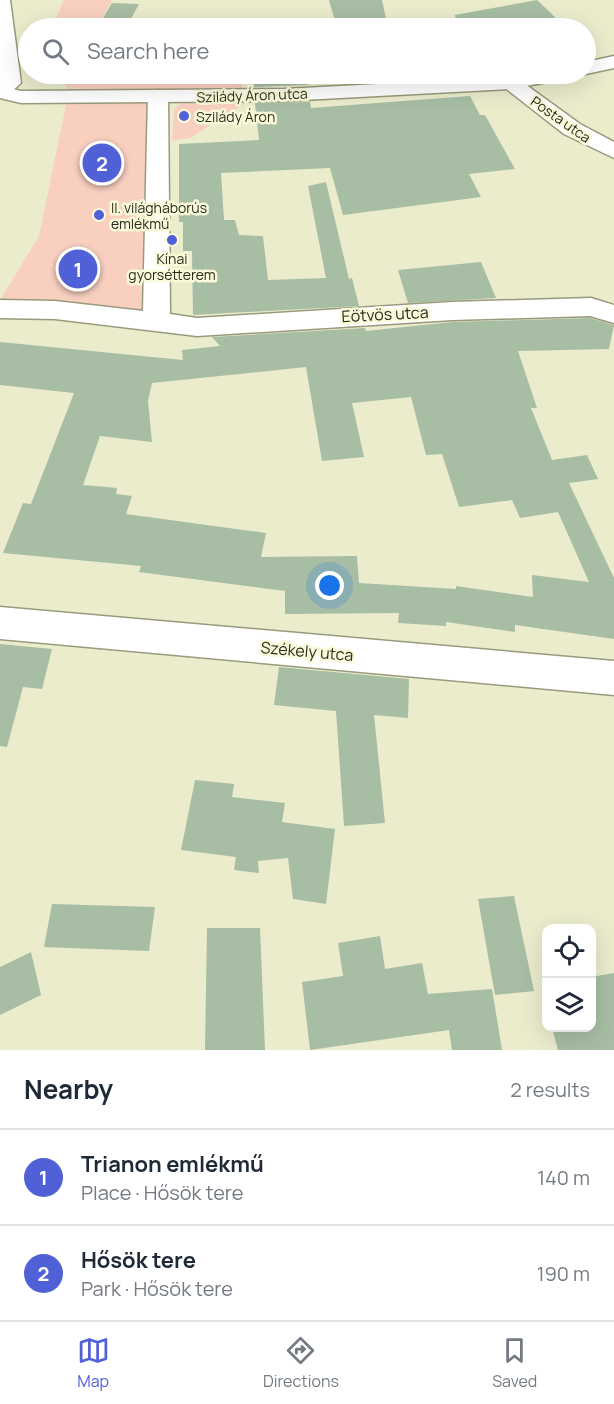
<!DOCTYPE html>
<html lang="en">
<head>
<meta charset="utf-8">
<style>
	body { margin:0; font-family:Manrope,sans-serif; background:#f6f6f7; color:#1f2937 }
	.controls { position:absolute; right:18px; bottom:18px; display:grid; overflow:hidden; border-radius:12px; box-shadow:0 6px 24px #0002 }
	.controls button { width:54px; height:54px; display:grid; place-items:center; padding:0; border:0; border-bottom:2px solid #e0e1e3; background:#fff; color:#1f2937; font:30px sans-serif }
	.you { position:absolute; left:330px; top:586px; width:21px; height:21px; margin:-15px; border:4px solid #fff; border-radius:50%; background:#1a73e8; box-shadow:0 0 0 9px #1a73e833 }
	.badge { display:grid; place-items:center; width:39px; height:39px; border-radius:50%; background:#5060d6; color:#fff; font-size:20px; font-weight:700 }
	.pin { position:absolute; translate:-50% -50%; border:3px solid #fff; box-shadow:0 2px 6px #0006 }
	.list { margin:0; padding:0; list-style:none }
	h2 { display:flex; justify-content:space-between; align-items:center; height:78px; margin:0; padding:0 24px; font-size:26px }
	h2 small { font-size:20px; font-weight:400; color:#747a83 }
	.list li { display:grid; grid-template-columns:39px 1fr auto; gap:18px; align-items:center; box-sizing:border-box; height:96px; padding:0 24px; border-top:2px solid #e0e1e3 }
	.list b { display:block; font-size:22px; white-space:nowrap }
	.list p { margin:0; font-size:20px; white-space:nowrap; color:#747a83 }
	.list em { font-size:20px; font-style:normal; color:#747a83 }
	.icon { flex:none; width:33px; height:33px; fill:none; stroke:currentColor; stroke-width:2; stroke-linecap:round; stroke-linejoin:round }
	.map { position:relative; flex:none; width:614px; height:1050px; overflow:hidden }
	.search { position:absolute; background:#fff; box-shadow:0 6px 24px #0002; left:18px; right:18px; top:18px; height:66px; display:flex; align-items:center; gap:15px; box-sizing:border-box; padding:0 21px; border-radius:33px; color:#747a83; font-size:22px }
	.sheet { height:270px; background:#fff }
	nav { display:flex; justify-content:space-around; align-items:center; box-sizing:border-box; height:84px; border-top:2px solid #e0e1e3; background:#fff; font-size:16px; color:#747a83 }
	nav a { display:grid; justify-items:center; gap:3px }
	nav .on { color:#5060d6 }
	.map>svg:first-child { display:block }
	.green { fill:#f9d0c0 }
	.building { fill:#a7bda4; fill-rule:evenodd }
	.lines { fill:none; stroke-linecap:round; stroke-linejoin:round }
	.minor-casing { stroke:#999a7c; stroke-width:3 }
	.tertiary-casing { stroke:#999a7c; stroke-width:3 }
	.secondary-casing { stroke:#999a7c; stroke-width:3 }
	.minor { fill:#fff; fill-rule:evenodd }
	.tertiary { fill:#fff; fill-rule:evenodd }
	.secondary { fill:#fff; fill-rule:evenodd }
	.poi-dot { fill:#5060d6; stroke:#f8fad9; stroke-width:2 }
	.labels { text-anchor:middle; dominant-baseline:central; stroke-width:5; stroke-linejoin:round; paint-order:stroke }
	.far-street-label { font-size:14px; fill:#2b2c1f; stroke:#f8fad9 }
	.far-poi-label { font-size:14px; fill:#2b2c1f; stroke:#f8fad9; text-anchor:start }
	.street-label { font-size:16px; fill:#2b2c1f; stroke:#f8fad9 }
</style>
</head>
<body>
<div class="map">
<svg width="614" height="1050" viewBox="0 0 614 1050">
	<rect width="100%" height="100%" fill="#ebeccc"/>
	<!-- green -->
	<g class="green">
		<path d="M64 0H112L96 28H52Z"/>
		<path d="M56 74H242V89H150L148 315 0 300 39 236 69 90Z"/>
		<path d="M252 99 190 138 172 141 174 109 187 100Z"/>
	</g>
	<!-- building -->
	<g class="building">
		<path d="M329 0H382L388 28H337Z"/>
		<path d="M537 0 560 22 457 28 455 15Z"/>
		<path d="M112 3 139 4 126 28H97Z"/>
		<path d="M254 74H307L308 85 254 87Z"/>
		<path d="M470 96 480 115H485L515 169 469 174 481 197 343 215 330 168 221 173 224 220H235L239 235 263 236 268 280 326 278 308 186 326 182 349 279 352 278 359 306 193 315 192 251H183V222H179V144L259 140 255 103 310 102 311 108Z"/>
		<path d="M481 262 496 298 408 303 398 270Z"/>
		<path d="M590 318 614 325 609 349 518 351 537 408H531L552 460 587 455 598 479 569 483 614 578V639L515 625V632L446 622V626L398 623 399 613 285 614V591L139 572 141 566 3 553 23 503 31 504 74 393 0 385V342L183 360 182 350 220 346 212 337 365 328 366 331 452 322ZM306 367 322 461 364 457 352 403 411 397 426 455 442 454 459 507 512 500 520 518 558 512 589 582 532 575 533 597 456 586V589L359 583 357 556 261 557 266 533 126 514 132 496 116 494 117 488 83 485 100 436 152 442 148 401 152 383Z"/>
		<path d="M0 644 52 649 42 689 23 687 7 747 0 746Z"/>
		<path d="M279 667 409 679 408 718 374 715 385 823 344 826 336 711 274 705Z"/>
		<path d="M195 780 234 784 232 797 285 803 282 822 335 829 326 904 293 899 288 858 258 861 259 873 234 870 236 857 181 850Z"/>
		<path d="M514 896 534 991 495 995 478 899Z"/>
		<path d="M52 904 155 907 149 951 44 947Z"/>
		<path d="M207 928H260L265 1050H205Z"/>
		<path d="M380 936 385 969 422 963 428 994 492 989 502 1050H452L449 1030 310 1050 302 982 343 976 338 943Z"/>
		<path d="M31 952 41 995 0 1015V967Z"/>
		<path d="M614 973V1050H558L552 1028H591V977Z"/>
	</g>
	<g class="lines">
		<!-- minor casing -->
		<g class="minor-casing">
			<g id="minor">
				<path d="M511 77 518 79 580 124 614 142V158L564 134 504 87 501 83 504 79Z"/>
				<path d="M158 90 165 92 168 96 170 314 197 318 452 302 591 298 614 305V323L590 316 452 320 197 336 55 319 0 318V300L55 301 143 311 148 96 151 92Z"/>
				<path d="M0 607 614 661V695L0 639Z"/>
			</g>
		</g>
		<!-- tertiary casing -->
		<g class="tertiary-casing">
			<g id="tertiary">
				<path d="M614 56V68L586 74H584L586 62Z"/>
				<path d="M530 74H571L568 78 511 89 284 101 21 103 0 98V86L21 91 284 89 511 77Z"/>
			</g>
		</g>
		<!-- secondary casing -->
		<g class="secondary-casing">
			<path id="secondary" d="M0 0H10L21 83 7 96 0 98Z"/>
		</g>
		<!-- minor -->
		<use href="#minor" class="minor"/>
		<!-- tertiary -->
		<use href="#tertiary" class="tertiary"/>
		<!-- secondary -->
		<use href="#secondary" class="secondary"/>
	</g>
	<!-- markers -->
	<g class="poi-dot">
		<circle cx="184" cy="116" r="6"/>
		<circle cx="99" cy="215" r="6"/>
		<circle cx="172" cy="240" r="6"/>
	</g>
	<g class="labels">
		<!-- far-street labels -->
		<g class="far-street-label">
			<text transform="translate(252 95) rotate(-2)">Szilády Áron utca</text>
			<text transform="translate(561 119) rotate(35)">Posta utca</text>
		</g>
		<!-- far-poi labels -->
		<g class="far-poi-label">
			<text x="196" y="116">Szilády Áron</text>
			<text x="111" y="207">II. világháborús<tspan x="111" dy="16">emlékmű</tspan></text>
			<text x="172" y="258" text-anchor="middle">Kínai<tspan x="172" dy="16">gyorsétterem</tspan></text>
		</g>
		<!-- street labels -->
		<g class="street-label">
			<text transform="translate(385 314) rotate(-3)">Eötvös utca</text>
			<text transform="translate(307 651) rotate(5)">Székely utca</text>
		</g>
	</g>
</svg>
<div class="controls">
<button><svg class="icon" aria-label="locate" viewBox="0 0 24 24"><circle cx="12" cy="12" r="6"/><path d="M12 2v4M12 18v4M2 12h4M18 12h4"/></svg></button>
<button><svg class="icon" aria-label="layers" viewBox="0 0 24 24"><path d="M12 4l9 5-9 5-9-5zM3 14l9 5 9-5"/></svg></button>
</div>
<div class="you"></div>
<div class="pin badge" style="left:78px;top:269px">1</div>
<div class="pin badge" style="left:102px;top:163px">2</div>
<div class="search"><svg class="icon" aria-label="search" viewBox="0 0 24 24"><circle cx="10" cy="10" r="6"/><path d="M15 15l6 6"/></svg>Search here</div>
</div>
<section class="sheet">
<h2>Nearby<small>2 results</small></h2>
<ul class="list">
<li><span class="badge">1</span><div><b>Trianon emlékmű</b><p>Place · Hősök tere</p></div><em>140 m</em></li>
<li><span class="badge">2</span><div><b>Hősök tere</b><p>Park · Hősök tere</p></div><em>190 m</em></li>
</ul>
</section>
<nav>
<a class="on"><svg class="icon" aria-label="map" viewBox="0 0 24 24"><path d="M3 6l6-2 6 2 6-2v14l-6 2-6-2-6 2zM9 4v14M15 6v14"/></svg>Map</a>
<a><svg class="icon" aria-label="directions" viewBox="0 0 24 24"><path d="M12 3l9 9-9 9-9-9zM9 14v-3h6M13 9l2 2-2 2"/></svg>Directions</a>
<a><svg class="icon" aria-label="saved" viewBox="0 0 24 24"><path d="M7 4h10v16l-5-4-5 4z"/></svg>Saved</a>
</nav>
</body>
</html>
